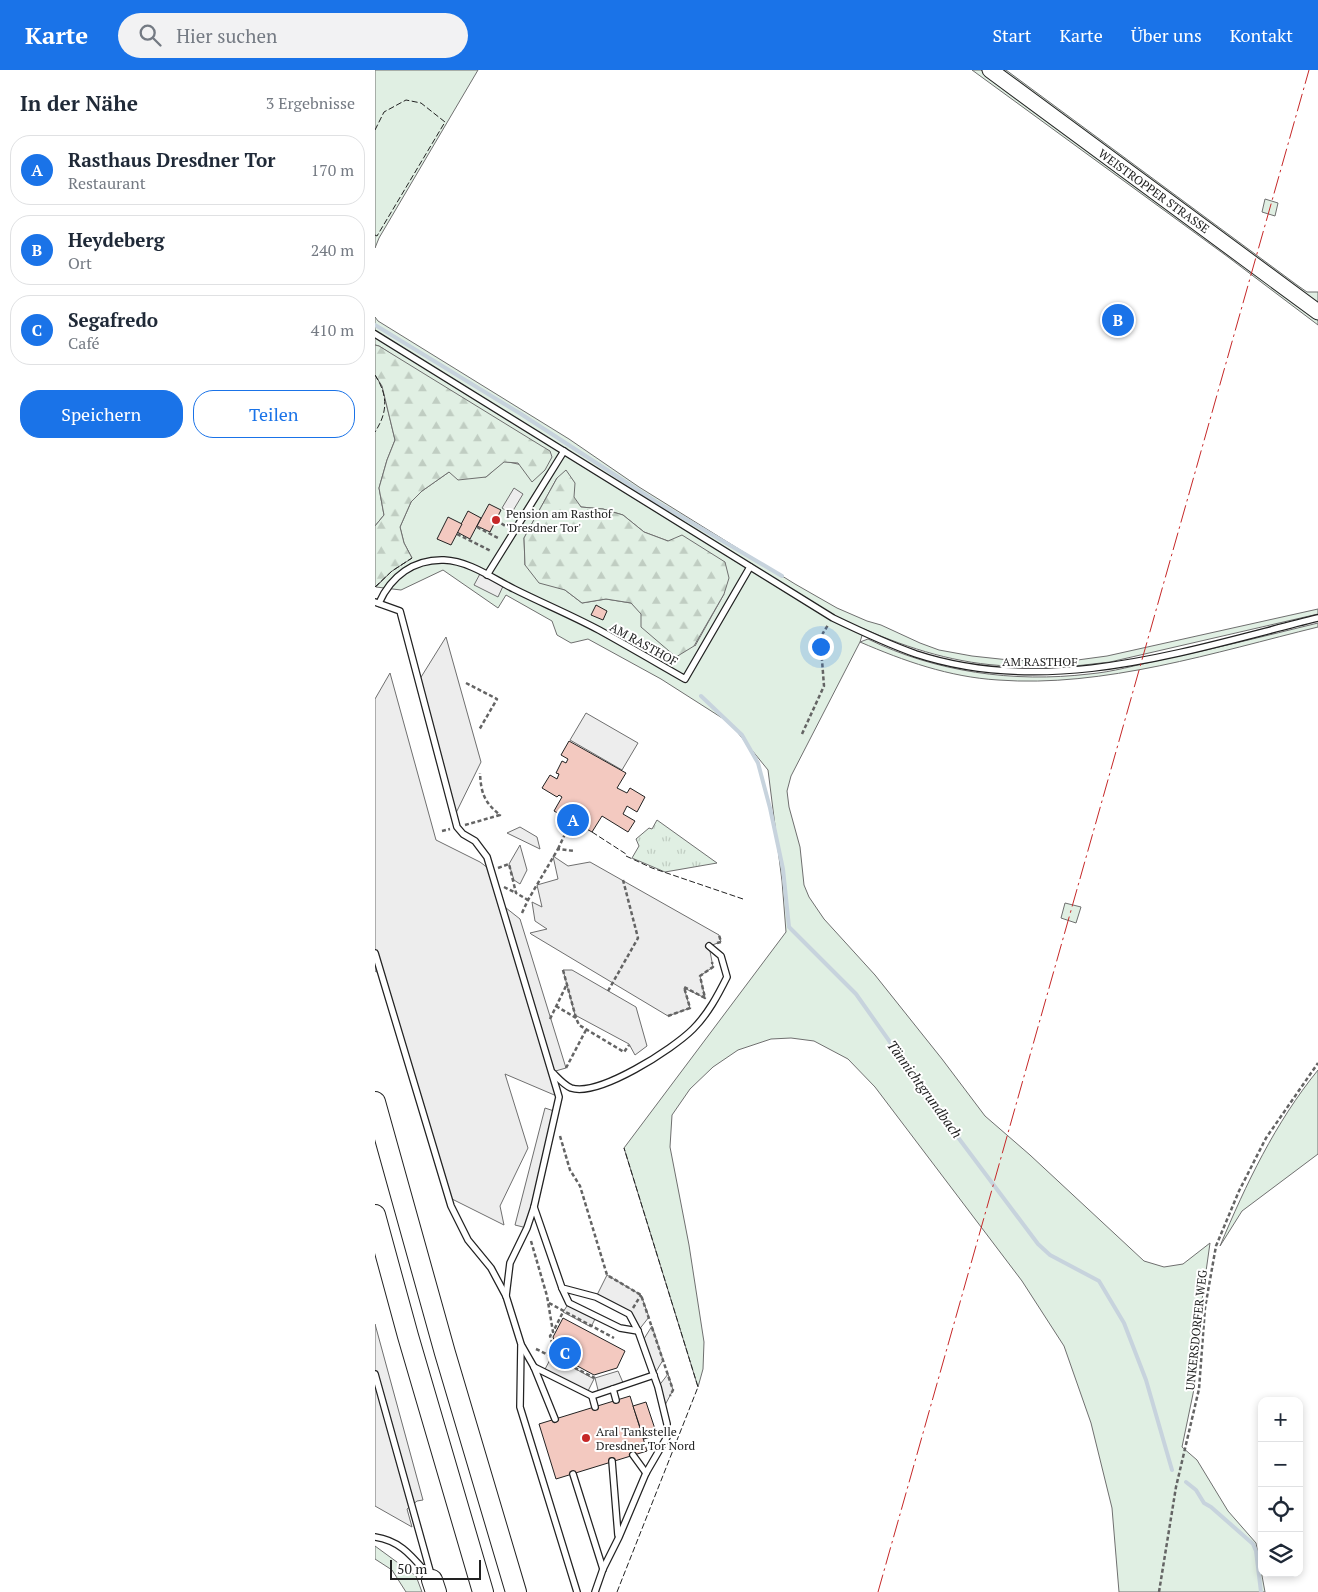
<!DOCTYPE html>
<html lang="de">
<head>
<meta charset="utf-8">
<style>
	body { margin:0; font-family:"PT Serif",serif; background:#f2f2f3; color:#1f2937 }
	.controls { position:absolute; right:15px; bottom:15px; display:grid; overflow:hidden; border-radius:10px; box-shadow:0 2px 8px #0003 }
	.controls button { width:45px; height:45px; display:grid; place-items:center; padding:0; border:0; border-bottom:1px solid #e0e1e3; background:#fff; color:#1f2937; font:25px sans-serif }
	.scale { position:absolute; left:15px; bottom:12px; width:91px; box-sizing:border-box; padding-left:5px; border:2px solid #222; border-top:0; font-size:14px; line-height:18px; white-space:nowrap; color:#222; -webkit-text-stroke:4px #fff; paint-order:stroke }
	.you { position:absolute; left:445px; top:576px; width:18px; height:18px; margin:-12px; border:4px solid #fff; border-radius:50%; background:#1a73e8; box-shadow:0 0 0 8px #1a73e833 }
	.badge { display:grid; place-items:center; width:32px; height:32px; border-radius:50%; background:#1a73e8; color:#fff; font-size:16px; font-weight:700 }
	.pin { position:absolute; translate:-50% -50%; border:2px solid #fff; box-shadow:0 1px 5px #0006 }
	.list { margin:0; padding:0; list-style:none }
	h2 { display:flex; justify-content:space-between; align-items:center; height:65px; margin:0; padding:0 20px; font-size:21px }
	h2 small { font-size:16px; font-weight:400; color:#747a83 }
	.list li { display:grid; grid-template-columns:32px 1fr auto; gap:15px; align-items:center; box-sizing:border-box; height:70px; margin:0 10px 10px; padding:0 10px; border:1px solid #e0e1e3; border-radius:20px }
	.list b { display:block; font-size:19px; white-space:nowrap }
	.list p { margin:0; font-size:16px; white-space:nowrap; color:#747a83 }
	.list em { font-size:16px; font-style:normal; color:#747a83 }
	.actions { display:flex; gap:10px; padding:15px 20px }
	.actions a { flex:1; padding:11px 0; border:1px solid #1a73e8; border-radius:20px; text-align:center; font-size:18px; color:#1a73e8 }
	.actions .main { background:#1a73e8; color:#fff }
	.icon { flex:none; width:28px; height:28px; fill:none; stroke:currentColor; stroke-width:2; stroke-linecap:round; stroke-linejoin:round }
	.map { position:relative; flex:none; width:943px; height:1522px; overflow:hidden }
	header { display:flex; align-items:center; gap:30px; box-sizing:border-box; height:70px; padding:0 25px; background:#1a73e8; color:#fff }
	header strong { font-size:24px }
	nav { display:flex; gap:28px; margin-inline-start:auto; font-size:18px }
	.search { width:350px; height:45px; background:#f2f2f3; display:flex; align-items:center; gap:12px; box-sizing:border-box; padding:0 18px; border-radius:28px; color:#747a83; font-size:19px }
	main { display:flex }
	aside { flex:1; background:#fff }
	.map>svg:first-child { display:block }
	.green { fill:#e0efe3; stroke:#6f6f6f; fill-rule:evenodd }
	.forest { fill:url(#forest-firs); stroke:#6f6f6f }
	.park { fill:url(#park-tufts); stroke:#6f6f6f }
	.parking { fill:#ededed; stroke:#6f6f6f }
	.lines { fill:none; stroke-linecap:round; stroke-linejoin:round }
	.stream { stroke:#c7d3dd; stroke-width:4 }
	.building { fill:#f3c9c0; stroke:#222 }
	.lane-casing { stroke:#222; stroke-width:8 }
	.secondary-casing { stroke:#222; stroke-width:17 }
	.highway-casing { stroke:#222; stroke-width:22 }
	.path { stroke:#646464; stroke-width:2.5; stroke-dasharray:4 2.5; stroke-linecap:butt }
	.lane { stroke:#fff; stroke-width:5.5 }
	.secondary { stroke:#fff; stroke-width:15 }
	.highway { stroke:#fff; stroke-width:20 }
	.fence { stroke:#222; stroke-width:1; stroke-dasharray:6 2.5; stroke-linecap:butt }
	.power { stroke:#c62828; stroke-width:1; stroke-dasharray:18 4 2.5 4; stroke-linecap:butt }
	.poi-dot { fill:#c62828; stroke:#fff; stroke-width:2 }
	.labels { text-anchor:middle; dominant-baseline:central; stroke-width:4; stroke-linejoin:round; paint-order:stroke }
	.street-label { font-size:12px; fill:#222; stroke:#fff }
	.poi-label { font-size:12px; fill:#222; stroke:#fff; text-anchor:start }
	.water-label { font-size:14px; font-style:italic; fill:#222; stroke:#fff }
</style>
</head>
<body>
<header>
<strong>Karte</strong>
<div class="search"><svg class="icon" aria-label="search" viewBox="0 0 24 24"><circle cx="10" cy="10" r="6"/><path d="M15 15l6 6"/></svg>Hier suchen</div>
<nav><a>Start</a><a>Karte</a><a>Über uns</a><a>Kontakt</a></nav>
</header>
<main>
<aside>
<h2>In der Nähe<small>3 Ergebnisse</small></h2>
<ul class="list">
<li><span class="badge">A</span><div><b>Rasthaus Dresdner Tor</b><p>Restaurant</p></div><em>170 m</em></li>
<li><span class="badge">B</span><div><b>Heydeberg</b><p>Ort</p></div><em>240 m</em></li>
<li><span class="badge">C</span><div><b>Segafredo</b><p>Café</p></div><em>410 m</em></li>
</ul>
<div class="actions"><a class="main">Speichern</a><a>Teilen</a></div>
</aside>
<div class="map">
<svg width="943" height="1522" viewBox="0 0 943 1522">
	<defs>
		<pattern id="forest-firs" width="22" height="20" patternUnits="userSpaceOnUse" patternTransform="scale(1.25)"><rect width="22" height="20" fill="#e0efe3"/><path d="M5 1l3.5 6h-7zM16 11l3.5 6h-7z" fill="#c0cdc2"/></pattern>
		<pattern id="park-tufts" width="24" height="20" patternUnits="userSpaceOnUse" patternTransform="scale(1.25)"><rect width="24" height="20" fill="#e0efe3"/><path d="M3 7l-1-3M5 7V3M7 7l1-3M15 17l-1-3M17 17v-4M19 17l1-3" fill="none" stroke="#c0cdc2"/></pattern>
	</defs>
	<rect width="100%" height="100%" fill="#fff"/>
	<!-- green -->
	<g class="green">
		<path d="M0 0H103L4 168 0 178Z"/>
		<path d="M597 0H606L915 229 943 250V255L853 187Z"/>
		<path d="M624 0H631L922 215 932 222H943V237Z"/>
		<path d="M890 129 903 133 900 146 887 142Z"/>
		<path d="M0 247 3 251 194 369 264 417 420 514 462 538 492 551 506 555 545 573 564 580 597 586 634 590V596C583 594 535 579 489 559L485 572 493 569C560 602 639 613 714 604 738 602 761 595 785 590 838 579 890 566 943 553V557C841 582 728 618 623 610 574 607 529 591 485 572L416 706 412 721 414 737 425 777 429 815 434 827 449 849 500 905 567 989 610 1046 655 1085 769 1191 789 1197 808 1194 835 1173 826 1237 819 1319 807 1377 822 1390 853 1441 881 1473 890 1522H744L737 1438 716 1353 689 1276 647 1211 500 1017 473 989 439 971 416 968 396 969 363 980 338 997 315 1019 297 1045 295 1077 314 1175 329 1272 328 1299 323 1317 249 1078 411 862 407 811 393 700 355 653 286 609 213 569 196 573 182 565 177 551 131 525 123 538 68 500 26 520 1 517 17 501 37 488 29 473 25 457 36 432 47 421 74 402 111 407 129 391 170 400 24 289 4 276 0 275ZM182 408 206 437 228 439 248 445 269 462 293 471 349 524 320 576 267 544 256 533 231 529 207 533 190 520 150 495 149 468Z"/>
		<path d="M0 305 7 316 20 370 12 390 4 418 9 445 0 456Z"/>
		<path d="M943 539V544L735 592 700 596 668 597V591H695L732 586Z"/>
		<path d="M690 833 706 837 701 853 686 848Z"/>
		<path d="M943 1000V1084L867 1141 845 1176C871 1114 900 1053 943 1000Z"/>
		<path d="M0 1476 41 1506 47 1522H31L17 1500 0 1489Z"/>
	</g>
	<!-- forest -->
	<g class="forest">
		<path d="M0 275 4 276 165 375 175 381 177 387 170 400 157 412 143 393 129 392 111 407 83 410 74 402 47 421 36 432 25 457 29 473 37 488 17 501 0 517V456L9 445 4 418 12 390 20 370 7 316 0 305Z"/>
		<path d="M191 400 200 413 199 427 206 437 228 439 248 445 269 462 293 471 307 465 350 492 354 508 349 524 319 576 301 587 266 557V544L256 533 231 529 207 533 190 520 164 513 150 495 149 468 182 408Z"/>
		<path d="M634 590 668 591V597L634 596Z"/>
	</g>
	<!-- park -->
	<path class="park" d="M282 750 342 793 290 802 257 788 264 776 261 769 274 758 277 759Z"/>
	<!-- parking -->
	<g class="parking">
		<path d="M139 418 148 424 136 444 127 438Z"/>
		<path d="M106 502 129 514 123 527 99 515Z"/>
		<path d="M71 567 106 692 79 747 43 612Z"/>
		<path d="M15 603 61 770 105 792 117 801 126 834 145 849 191 998 177 1002 184 1027 130 1004 153 1078 125 1136 129 1155 75 1128 6 904 0 901V629Z"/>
		<path d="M211 643 263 673 247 700 195 670Z"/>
		<path d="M145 757 162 767 165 779 132 763Z"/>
		<path d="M145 775 152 800 145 814 139 810 134 794Z"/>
		<path d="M178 786 193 796 215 792 344 865 346 872 334 876 338 897 325 906 330 928 309 918 315 938 293 946 156 864 155 863 172 859 160 851 157 832 167 837 162 815 183 809Z"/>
		<path d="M188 900H197L261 937 272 976 260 985 254 974 200 945Z"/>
		<path d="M170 1038 182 1042 152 1158 140 1155Z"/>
		<path d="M232 1205 266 1225 274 1247 263 1261 254 1244 221 1227Z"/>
		<path d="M194 1233 221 1247 216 1257 188 1242Z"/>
		<path d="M0 1254 48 1430 42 1431 32 1439 37 1457 0 1436Z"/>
		<path d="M277 1256 288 1290 279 1305 267 1272Z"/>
		<path d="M177 1286 219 1309 212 1323 169 1301Z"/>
		<path d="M243 1301 249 1315 224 1324 220 1308Z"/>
		<path d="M293 1304 298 1320 289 1337 283 1317Z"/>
	</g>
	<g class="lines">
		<!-- stream -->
		<g class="stream">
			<path d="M0 255 146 344 280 431 407 506"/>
			<path d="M326 626 367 665 383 693 395 738 408 799 414 857 481 924 573 1054 663 1174 675 1185 724 1211 749 1253 771 1310 797 1400"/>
			<path d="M811 1412 821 1420 829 1433 836 1437 878 1474 881 1481 886 1522"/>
		</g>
	</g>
	<!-- building -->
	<g class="building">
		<path d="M114 434 126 440 115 462 102 456Z"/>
		<path d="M93 441 106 448 95 469 82 462Z"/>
		<path d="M73 447 87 454 76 475 62 469Z"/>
		<path d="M221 535 232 541 228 550 216 545Z"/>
		<path d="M194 671 251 703 242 718 252 723 255 718 270 727 262 742 252 736 248 744 260 751 253 762 227 746 217 762 179 741 187 727 184 725 182 727 167 718 175 705 182 709 184 704 181 703 187 691 191 693 193 689 186 685Z"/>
		<path d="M196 749 202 753 198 761 191 757Z"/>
		<path d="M188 1248 250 1281 242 1298 219 1305 184 1286 178 1267Z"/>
		<path d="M255 1326 272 1381 181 1409 164 1354Z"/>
		<path d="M271 1332 282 1365 269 1369 258 1336Z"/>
	</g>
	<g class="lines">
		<!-- lane casing -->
		<g class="lane-casing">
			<g id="lane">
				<path d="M0 264 458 548C485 561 513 574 541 584 675 628 813 580 943 548"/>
				<path d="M112 505 189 381"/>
				<path d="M0 532 25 541 82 757 88 764 100 771 112 787 184 1027 159 1137 152 1158 135 1193 131 1226"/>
				<path d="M4 533C16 506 39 489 69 490 94 491 117 508 139 519 167 533 196 545 224 560 253 576 282 593 310 609L375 497"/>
				<path d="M0 883 76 1136 93 1170 116 1198 131 1226 146 1274 145 1337 202 1522"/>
				<path d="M178 1003C183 1008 189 1015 196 1018 224 1027 298 979 318 959 333 944 343 925 352 907L346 886 334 876"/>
				<path d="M159 1137 187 1218 221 1227 254 1244 263 1261 283 1317 292 1354V1367L271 1403 244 1467 228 1499 220 1522"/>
				<path d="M187 1218 194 1233 245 1258 263 1261"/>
				<path d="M147 1276 159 1297 180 1349"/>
				<path d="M159 1297 217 1326 279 1305"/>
				<path d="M0 1304 57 1508"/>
				<path d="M238 1319 241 1330"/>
				<path d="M217 1326 220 1337"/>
				<path d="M258 1385 271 1403"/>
				<path d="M237 1391 243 1465"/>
				<path d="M198 1404 228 1499"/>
				<path d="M0 1467C27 1471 38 1488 55 1507"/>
			</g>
		</g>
		<!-- secondary casing -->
		<g class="secondary-casing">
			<path id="secondary" d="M615 0 943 242"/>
		</g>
		<!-- highway casing -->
		<g class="highway-casing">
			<g id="highway">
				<path d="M0 1032 70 1283 141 1522"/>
				<path d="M0 1145 33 1266 108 1522"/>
				<path d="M57 1510 61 1522"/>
			</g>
		</g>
		<!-- path -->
		<g class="path">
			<path d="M121 450 132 457"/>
			<path d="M102 457 125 469"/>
			<path d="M82 464 116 481"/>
			<path d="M91 613 122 629 104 660"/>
			<path d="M427 664 449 616 446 577 448 563 453 555"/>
			<path d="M90 755 125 745C109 732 106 723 105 703"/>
			<path d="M67 761 75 759"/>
			<path d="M183 779 190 764"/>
			<path d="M123 798 134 794 141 823 153 830"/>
			<path d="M129 817 141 823"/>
			<path d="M147 843 153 830 183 779 199 781"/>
			<path d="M342 873 346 872 344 865"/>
			<path d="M188 900 201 948 204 955 249 982 254 975"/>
			<path d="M233 921 263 868 248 810"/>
			<path d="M181 936 201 948"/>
			<path d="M293 946 315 938 309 917 330 928 325 906 338 897 337 892"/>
			<path d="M175 949 191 916"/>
			<path d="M191 998 211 960"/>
			<path d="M185 1066 195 1100 205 1116 232 1205 266 1225 298 1320 295 1326"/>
			<path d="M156 1171 172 1226 178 1262 188 1242"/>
			<path d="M174 1233 239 1268"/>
			<path d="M258 1238 266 1225"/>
			<path d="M161 1279 182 1289 175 1266 178 1262"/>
			<path d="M182 1289 220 1308"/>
			<path d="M784 1522 801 1417 824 1319 830 1238 841 1176 864 1121 891 1068 943 993"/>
		</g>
		<!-- lane -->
		<use href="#lane" class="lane"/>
		<!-- secondary -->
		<use href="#secondary" class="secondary"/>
		<!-- highway -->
		<use href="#highway" class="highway"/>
		<!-- fence -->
		<g class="fence">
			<path d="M0 60 9 42 31 30 46 33 70 52 2 166 0 165"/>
			<path d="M0 305C13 325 13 342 0 362"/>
			<path d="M0 517 17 501 37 488"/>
			<path d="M217 762 251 784V786L277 798 368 829"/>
			<path d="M242 1522 323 1317 249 1078"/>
		</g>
		<!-- power -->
		<path class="power" d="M503 1522 934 0"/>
	</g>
	<!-- markers -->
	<g class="poi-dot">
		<circle cx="121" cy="450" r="5"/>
		<circle cx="211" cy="1368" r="5"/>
	</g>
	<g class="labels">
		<!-- street labels -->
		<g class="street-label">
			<text transform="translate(779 121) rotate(36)">WEISTROPPER STRASSE</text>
			<text transform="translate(269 574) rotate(29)">AM RASTHOF</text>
			<text x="665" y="591">AM RASTHOF</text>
			<text transform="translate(821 1260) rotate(-84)">UNKERSDORFER WEG</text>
		</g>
		<!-- poi labels -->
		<g class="poi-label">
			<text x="131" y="443">Pension am Rasthof<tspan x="131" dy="14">'Dresdner Tor'</tspan></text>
			<text x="221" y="1361">Aral Tankstelle<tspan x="221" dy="14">Dresdner Tor Nord</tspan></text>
		</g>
		<!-- water labels -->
		<g class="water-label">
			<text transform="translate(550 1019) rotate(54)">Tännichtgrundbach</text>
		</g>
	</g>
</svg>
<div class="controls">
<button>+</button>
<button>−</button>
<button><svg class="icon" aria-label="locate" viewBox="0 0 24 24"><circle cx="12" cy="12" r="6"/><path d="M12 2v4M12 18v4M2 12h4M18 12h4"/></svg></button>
<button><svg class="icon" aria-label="layers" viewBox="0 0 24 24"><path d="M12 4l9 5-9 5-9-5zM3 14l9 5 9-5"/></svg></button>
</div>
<div class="scale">50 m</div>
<div class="you"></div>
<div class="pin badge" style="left:198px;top:750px">A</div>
<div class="pin badge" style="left:743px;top:250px">B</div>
<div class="pin badge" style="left:190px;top:1283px">C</div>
</div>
</main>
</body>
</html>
